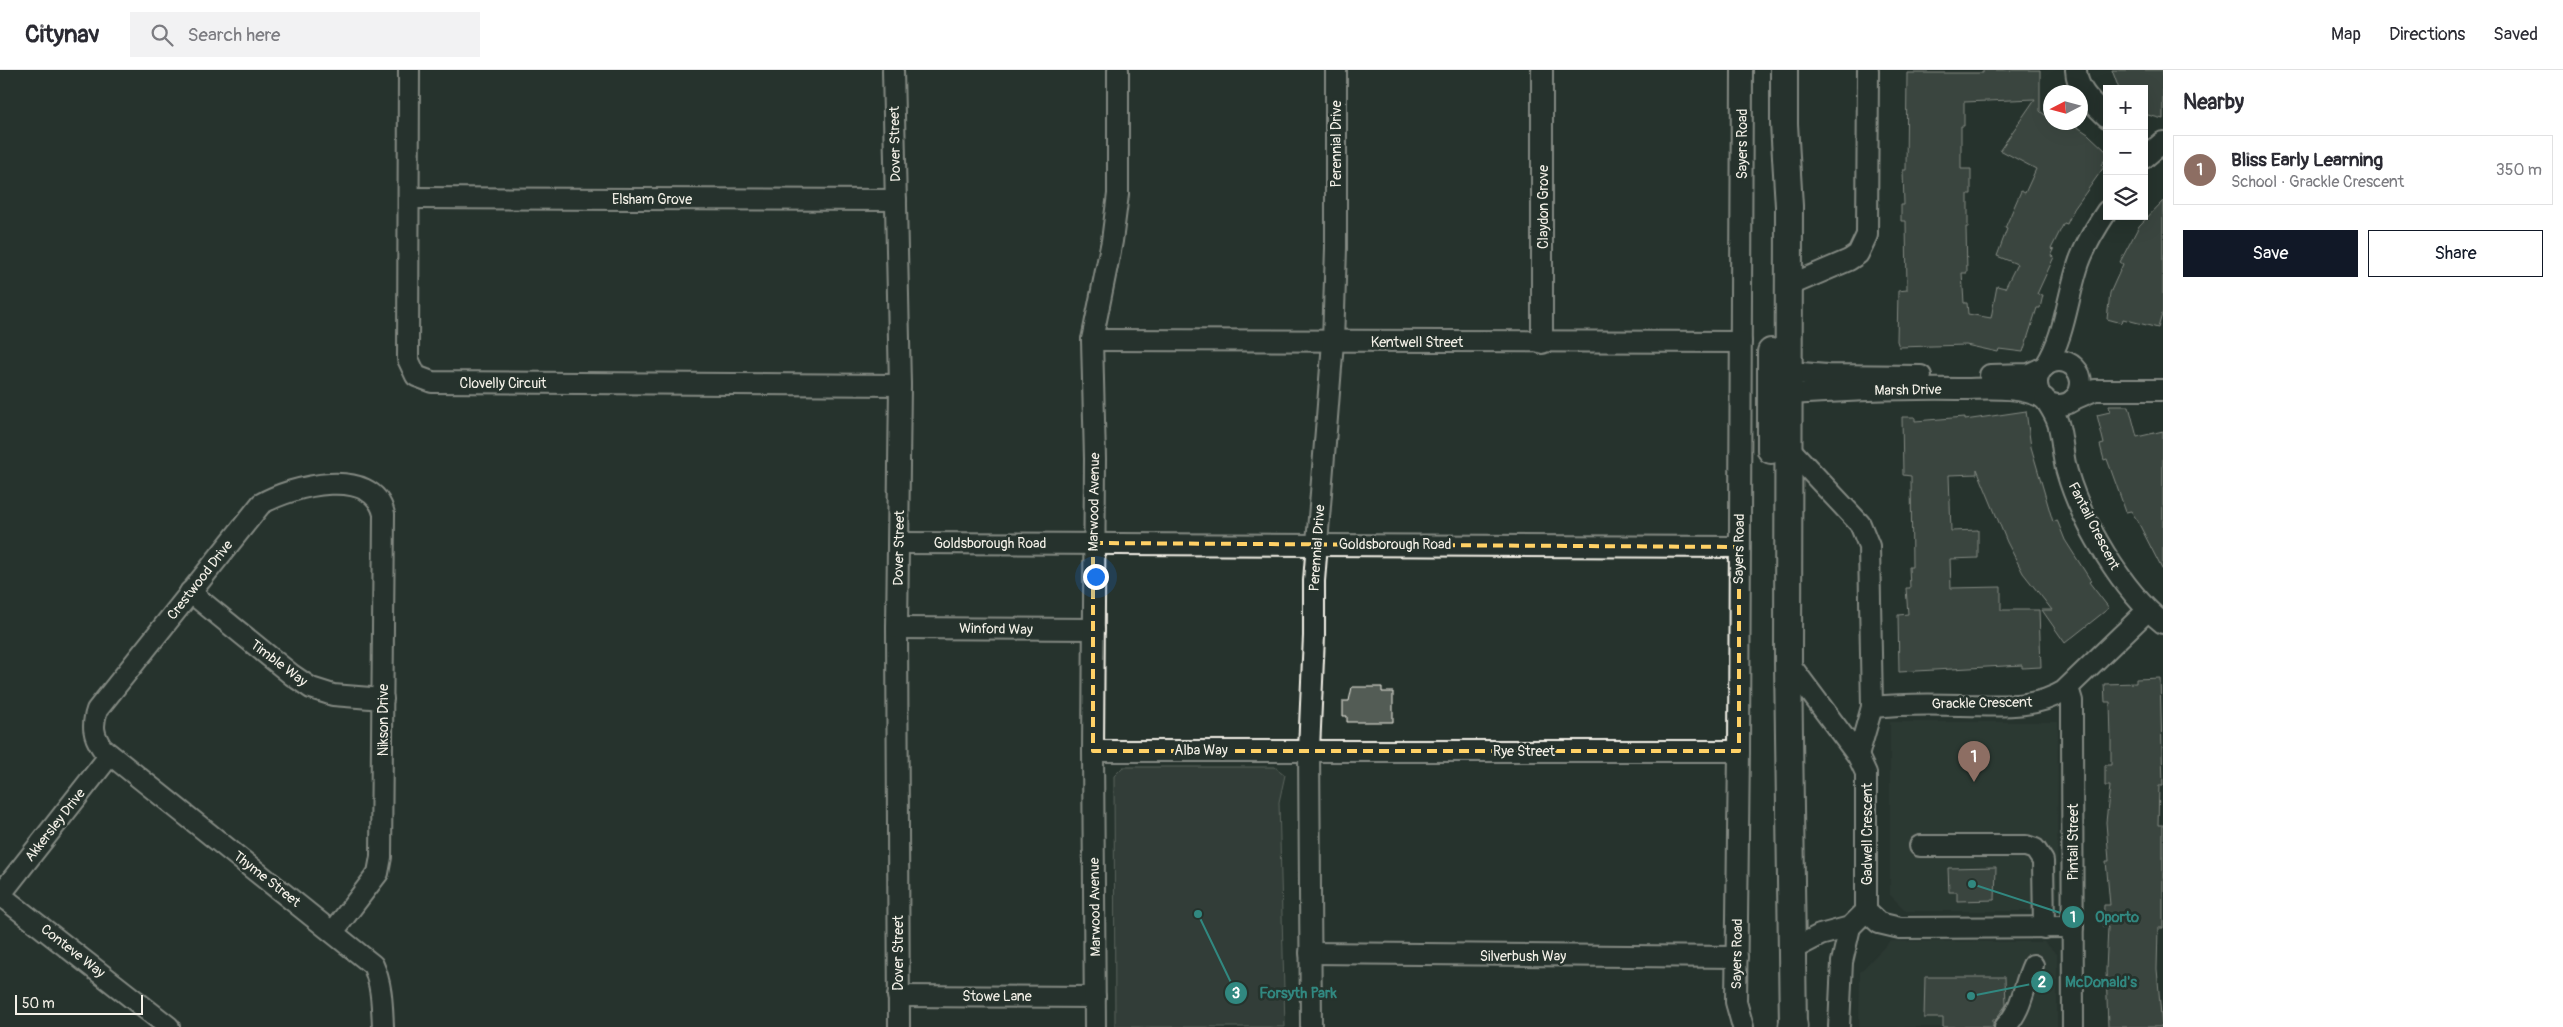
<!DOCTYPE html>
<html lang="en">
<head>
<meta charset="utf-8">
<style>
	body { margin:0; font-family:Pangolin,sans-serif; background:#f2f2f3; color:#2b2b33 }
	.controls { position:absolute; right:15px; top:15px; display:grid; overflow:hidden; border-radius:0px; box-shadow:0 5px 20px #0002 }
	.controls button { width:45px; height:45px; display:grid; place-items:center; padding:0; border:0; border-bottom:1px solid #e1e1e2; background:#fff; color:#2b2b33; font:25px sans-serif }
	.compass { position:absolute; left:2043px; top:15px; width:45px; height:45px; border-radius:50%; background:#fff; box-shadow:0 5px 20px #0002; rotate:264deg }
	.scale { position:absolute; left:15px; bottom:12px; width:128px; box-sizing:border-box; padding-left:5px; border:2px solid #f4f1e8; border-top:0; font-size:14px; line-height:18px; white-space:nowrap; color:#f4f1e8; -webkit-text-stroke:4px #26332d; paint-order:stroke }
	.you { position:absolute; left:1095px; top:506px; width:18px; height:18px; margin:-12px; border:4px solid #fff; border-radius:50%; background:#1a73e8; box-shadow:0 0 0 8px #1a73e833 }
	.badge { display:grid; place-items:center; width:32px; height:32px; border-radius:50%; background:#111827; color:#fff; font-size:16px; font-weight:700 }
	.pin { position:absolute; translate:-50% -41px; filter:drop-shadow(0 1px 2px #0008) }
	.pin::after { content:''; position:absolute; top:26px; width:18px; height:15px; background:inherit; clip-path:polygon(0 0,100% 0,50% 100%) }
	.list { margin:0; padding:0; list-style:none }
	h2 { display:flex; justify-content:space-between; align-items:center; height:65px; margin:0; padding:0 20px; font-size:21px }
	h2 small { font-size:16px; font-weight:400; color:#7c7c81 }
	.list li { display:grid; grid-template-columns:32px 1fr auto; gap:15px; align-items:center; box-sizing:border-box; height:70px; margin:0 10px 10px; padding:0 10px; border:1px solid #e1e1e2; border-radius:0px }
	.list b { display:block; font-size:19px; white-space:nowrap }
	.list p { margin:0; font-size:16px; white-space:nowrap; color:#7c7c81 }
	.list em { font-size:16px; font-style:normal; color:#7c7c81 }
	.actions { display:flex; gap:10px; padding:15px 20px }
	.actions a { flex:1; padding:11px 0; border:1px solid #111827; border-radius:0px; text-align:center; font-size:18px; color:#111827 }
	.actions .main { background:#111827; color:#fff }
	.icon { flex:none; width:28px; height:28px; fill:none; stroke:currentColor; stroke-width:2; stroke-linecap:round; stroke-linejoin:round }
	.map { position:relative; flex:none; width:2163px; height:957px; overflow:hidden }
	header { display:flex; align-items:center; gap:30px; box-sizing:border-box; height:70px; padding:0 25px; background:#fff; border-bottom:1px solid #e1e1e2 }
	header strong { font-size:24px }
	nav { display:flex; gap:28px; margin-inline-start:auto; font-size:18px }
	.search { width:350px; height:45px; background:#f2f2f3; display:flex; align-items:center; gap:12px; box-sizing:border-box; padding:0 18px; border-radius:0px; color:#7c7c81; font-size:19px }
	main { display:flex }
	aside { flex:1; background:#fff }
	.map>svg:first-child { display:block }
	.built { fill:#333f39 }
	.green { fill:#414b45; stroke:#9a9e96 }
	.building { fill:#525c55; stroke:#f4f1e8; fill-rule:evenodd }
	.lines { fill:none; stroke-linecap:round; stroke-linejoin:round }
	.minor-casing { stroke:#f4f1e8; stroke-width:24 }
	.major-casing { stroke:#f4f1e8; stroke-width:30 }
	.highway-casing { stroke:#f4f1e8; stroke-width:31 }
	.minor { stroke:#26332d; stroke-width:20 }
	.major { stroke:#26332d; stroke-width:26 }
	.highway { stroke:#26332d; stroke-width:28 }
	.marked { fill:none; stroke:#ffd166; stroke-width:4; stroke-dasharray:10 6; stroke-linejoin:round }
	.labels { text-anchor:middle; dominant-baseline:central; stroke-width:5; stroke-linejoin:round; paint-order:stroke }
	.street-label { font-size:14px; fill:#f4f1e8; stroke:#26332d }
	.leader { fill:none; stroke:#318880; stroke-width:2 }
	.callout-dot { fill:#318880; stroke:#26332d; stroke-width:2 }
	.mark-label { font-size:15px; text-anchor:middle; font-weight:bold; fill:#fff }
	.callout-label { font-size:15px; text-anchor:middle; font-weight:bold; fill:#318880; stroke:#26332d; stroke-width:5; stroke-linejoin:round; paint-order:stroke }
</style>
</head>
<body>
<header>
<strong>Citynav</strong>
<div class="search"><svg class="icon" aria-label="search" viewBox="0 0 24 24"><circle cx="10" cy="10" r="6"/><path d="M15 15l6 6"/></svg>Search here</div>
<nav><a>Map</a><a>Directions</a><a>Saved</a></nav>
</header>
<main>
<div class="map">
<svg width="2163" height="957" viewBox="0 0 2163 957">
	<rect width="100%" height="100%" fill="#26332d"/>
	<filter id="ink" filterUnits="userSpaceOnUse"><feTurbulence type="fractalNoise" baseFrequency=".02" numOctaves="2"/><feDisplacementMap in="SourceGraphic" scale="10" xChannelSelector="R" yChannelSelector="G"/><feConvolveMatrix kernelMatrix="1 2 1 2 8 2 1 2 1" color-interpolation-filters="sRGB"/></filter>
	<g filter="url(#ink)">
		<!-- built -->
		<g class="built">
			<path d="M1890 652H2058L2057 828 2044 841H1906L1890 825Z"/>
			<path d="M1890 871 2044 872 2057 884V957H1859L1860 902Z"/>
		</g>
		<!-- green -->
		<path class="green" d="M1123 697H1275L1285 705 1279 732 1285 957H1115L1114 706Z"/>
		<!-- building -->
		<g class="building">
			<path d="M1983 0H2040V41L2050 49V52H2055L2063 58 2070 52 2088 64 2107 82V87L2101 95 2104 97 2074 139 2067 154 2064 153 2051 179 2054 180 2051 186 2054 187 2037 224 2043 225 2040 238H2037L2023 282 1999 279 1998 282 1966 275 1899 277 1897 271 1898 221 1907 220 1906 151H1901V135H1904L1903 100H1906L1907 3H1983ZM2035 29 2000 80 2036 99 2025 123 2021 121 2005 158 2007 159 1997 186 2017 194 2005 218 1997 216 1991 248 1968 244 1967 233H1964L1962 203H1967L1966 157H1968V124H1971V99H1961V56H1964V32Z"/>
			<path d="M2112 0H2163V49L2144 44V19H2119Z"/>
			<path d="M2163 131V241L2158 258 2123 249 2122 253 2107 249 2110 223 2123 194 2120 192 2139 156Z"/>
			<path d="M2109 336H2129L2137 367 2163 361V501L2137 450 2131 441 2126 442 2107 389 2104 390 2100 375 2104 374 2097 345 2110 342Z"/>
			<path d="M2026 341 2031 377 2053 452 2057 450 2065 470 2091 511 2089 512 2109 538 2065 573 2042 540H2052L2023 503 2007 472 1977 399V404L1949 405 1951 461 1978 460V488L1950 489 1951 518 2001 517V540H2039L2041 597 2022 598V595L1899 602 1898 545 1908 544 1906 518H1910L1909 497H1912L1911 406 1903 405 1902 347H1915V351L1965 347V350Z"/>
			<path d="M2160 608 2163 716H2159L2158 755H2163V858H2158L2157 899 2162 957H2108L2106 900 2108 857H2103L2104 835H2110L2106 791H2109L2106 752 2110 716H2105V695H2111V670L2110 632H2105L2104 614 2136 613V609Z"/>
			<path d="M1352 617H1382V622H1393V652H1347V646H1343V631H1349Z"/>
			<path d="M1996 797 1995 830 1957 831V822H1949L1948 798Z"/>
			<path d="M1925 907H2005L2006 935 1996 949H1993V957H1943V948H1924Z"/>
		</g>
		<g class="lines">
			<!-- minor casing -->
			<g class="minor-casing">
				<g id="minor">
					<path d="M409 0 408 289 416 306 432 312 900 315"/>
					<path d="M893 0 900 315 897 558 899 957"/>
					<path d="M1742 0 1739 681 1736 932 1743 957"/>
					<path d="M2076 0C2077 21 2093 33 2107 47"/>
					<path d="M2144 88 2163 72"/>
					<path d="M409 128 896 130"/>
					<path d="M1788 216 1849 190 1858 184 1867 165 1868 0"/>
					<path d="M1092 270 1741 272"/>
					<path d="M1542 273V0"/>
					<circle cx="2059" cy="313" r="22"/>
					<path d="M2046 295C2064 267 2067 231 2077 199 2083 178 2095 159 2107 141"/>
					<path d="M1776 301 1827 305 1921 306"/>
					<path d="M1990 305 2029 304 2044 297"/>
					<path d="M1775 325C1836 321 1897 318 1958 319 1987 319 2017 315 2044 328"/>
					<path d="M2045 329C2050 337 2055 344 2058 353 2063 369 2062 386 2067 402 2081 451 2123 522 2163 553"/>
					<path d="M2074 329 2095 320H2163"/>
					<path d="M1789 378 1860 454 1869 476 1872 637 1858 686"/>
					<path d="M900 473 1739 477"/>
					<path d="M190 522 292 605 311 618 333 625 383 629"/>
					<path d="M897 558 1094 559"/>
					<path d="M1788 592 1858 686 1866 703V841L1850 857 1820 865 1791 880"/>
					<path d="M2068 618 2072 631V650L2073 957"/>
					<path d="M1872 637C1901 634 1930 634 1960 635 1996 635 2032 640 2064 621L2147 541"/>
					<path d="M1093 681H1739"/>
					<path d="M1920 776H2026L2035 779 2043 791 2044 858"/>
					<path d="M0 825 169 957"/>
					<path d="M0 825 110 685"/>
					<path d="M1866 841 1879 853 1900 858 2073 857"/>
					<path d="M333 862 378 803 381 787 384 444C373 395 292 416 261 434L97 640C92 655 93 665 102 678L373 895C382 915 382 936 383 957"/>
					<path d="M1310 883 1737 887"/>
					<path d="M898 926 1095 927"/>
					<path d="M1095 957 1093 681 1095 389 1092 270 1112 171 1118 124V0"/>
					<path d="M1311 957 1309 680 1314 566V511L1333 272 1336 178V0"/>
					<path d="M1839 957 1842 892 1850 857"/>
					<path d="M2005 957C2023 939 2023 916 2033 895"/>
				</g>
			</g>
			<!-- major casing -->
			<g class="major-casing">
				<g id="major">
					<path d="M1784 0V54L1789 136 1788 592 1793 957"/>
					<path d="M1771 282V380"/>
				</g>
			</g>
			<!-- highway casing -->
			<g class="highway-casing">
				<path id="highway" d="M1793 956V957"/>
			</g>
			<!-- minor -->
			<use href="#minor" class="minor"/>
			<!-- major -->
			<use href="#major" class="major"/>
			<!-- highway -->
			<use href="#highway" class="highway"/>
		</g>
	</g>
	<!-- marked area -->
	<path d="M0 0H2163V957H0ZM1093 473 1739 477V681H1093Z" fill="#26332d" fill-opacity=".55" fill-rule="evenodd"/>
	<path class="marked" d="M1093 473 1739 477V681H1093Z"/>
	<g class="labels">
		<!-- street labels -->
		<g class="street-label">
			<text transform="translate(895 74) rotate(-91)">Dover Street</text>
			<text transform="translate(1336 74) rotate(-90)">Perennial Drive</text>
			<text transform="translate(1742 74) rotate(-90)">Sayers Road</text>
			<text x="652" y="129">Elsham Grove</text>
			<text transform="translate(1543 137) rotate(-90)">Claydon Grove</text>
			<text x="1417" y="272">Kentwell Street</text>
			<text x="503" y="313">Clovelly Circuit</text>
			<text transform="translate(1908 320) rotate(-1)">Marsh Drive</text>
			<text transform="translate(1094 432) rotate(-89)">Marwood Avenue</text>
			<text transform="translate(2094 456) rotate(63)">Fantail Crescent</text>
			<text x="990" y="473">Goldsborough Road</text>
			<text x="1395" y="474">Goldsborough Road</text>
			<text transform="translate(899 478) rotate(-89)">Dover Street</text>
			<text transform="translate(1317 478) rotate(-86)">Perennial Drive</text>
			<text transform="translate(1739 479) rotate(-89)">Sayers Road</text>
			<text transform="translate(200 510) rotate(-52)">Crestwood Drive</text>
			<text transform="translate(996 559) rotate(1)">Winford Way</text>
			<text transform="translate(279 593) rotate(37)">Timble Way</text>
			<text transform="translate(1982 633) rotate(-1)">Grackle Crescent</text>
			<text transform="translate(383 650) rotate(-90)">Nikson Drive</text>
			<text x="1201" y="680">Alba Way</text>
			<text x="1524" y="681">Rye Street</text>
			<text transform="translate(55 755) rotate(-52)">Akkersley Drive</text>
			<text transform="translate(1867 764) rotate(-90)">Gadwell Crescent</text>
			<text transform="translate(2073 772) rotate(-90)">Pintail Street</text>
			<text transform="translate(267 809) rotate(38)">Thyme Street</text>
			<text transform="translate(1095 837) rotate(-91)">Marwood Avenue</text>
			<text transform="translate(73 881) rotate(38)">Conteve Way</text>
			<text transform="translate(898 883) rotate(-90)">Dover Street</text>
			<text transform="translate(1737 884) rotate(-89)">Sayers Road</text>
			<text x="1523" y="886">Silverbush Way</text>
			<text x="997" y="926">Stowe Lane</text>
		</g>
	</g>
	<!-- callouts -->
	<path class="leader" d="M1972 814L2073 847M1971 926L2042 912M1198 844L1236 923"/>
	<g class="callout-dot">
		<circle cx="1972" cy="814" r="5"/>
		<circle cx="1971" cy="926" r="5"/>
		<circle cx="1198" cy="844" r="5"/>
		<circle cx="2073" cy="847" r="12"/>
		<circle cx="2042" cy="912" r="12"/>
		<circle cx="1236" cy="923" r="12"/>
	</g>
	<g class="mark-label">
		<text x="2073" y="852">1</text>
		<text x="2042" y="917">2</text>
		<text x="1236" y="928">3</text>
	</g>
	<g class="callout-label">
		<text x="2117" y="852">Oporto</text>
		<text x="2101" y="917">McDonald's</text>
		<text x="1298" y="928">Forsyth Park</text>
	</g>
</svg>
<div class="controls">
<button>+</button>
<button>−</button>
<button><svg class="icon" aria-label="layers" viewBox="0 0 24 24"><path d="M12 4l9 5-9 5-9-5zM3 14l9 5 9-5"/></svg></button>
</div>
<svg class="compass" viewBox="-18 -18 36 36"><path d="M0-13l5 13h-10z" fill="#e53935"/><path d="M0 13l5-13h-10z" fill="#7c7c81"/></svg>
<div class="scale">50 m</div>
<div class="you"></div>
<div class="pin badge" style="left:1974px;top:712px;background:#8d6e63">1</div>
</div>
<aside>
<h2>Nearby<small></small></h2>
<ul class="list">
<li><span class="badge" style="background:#8d6e63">1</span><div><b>Bliss Early Learning</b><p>School · Grackle Crescent</p></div><em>350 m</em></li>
</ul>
<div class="actions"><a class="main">Save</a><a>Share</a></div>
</aside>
</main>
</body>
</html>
